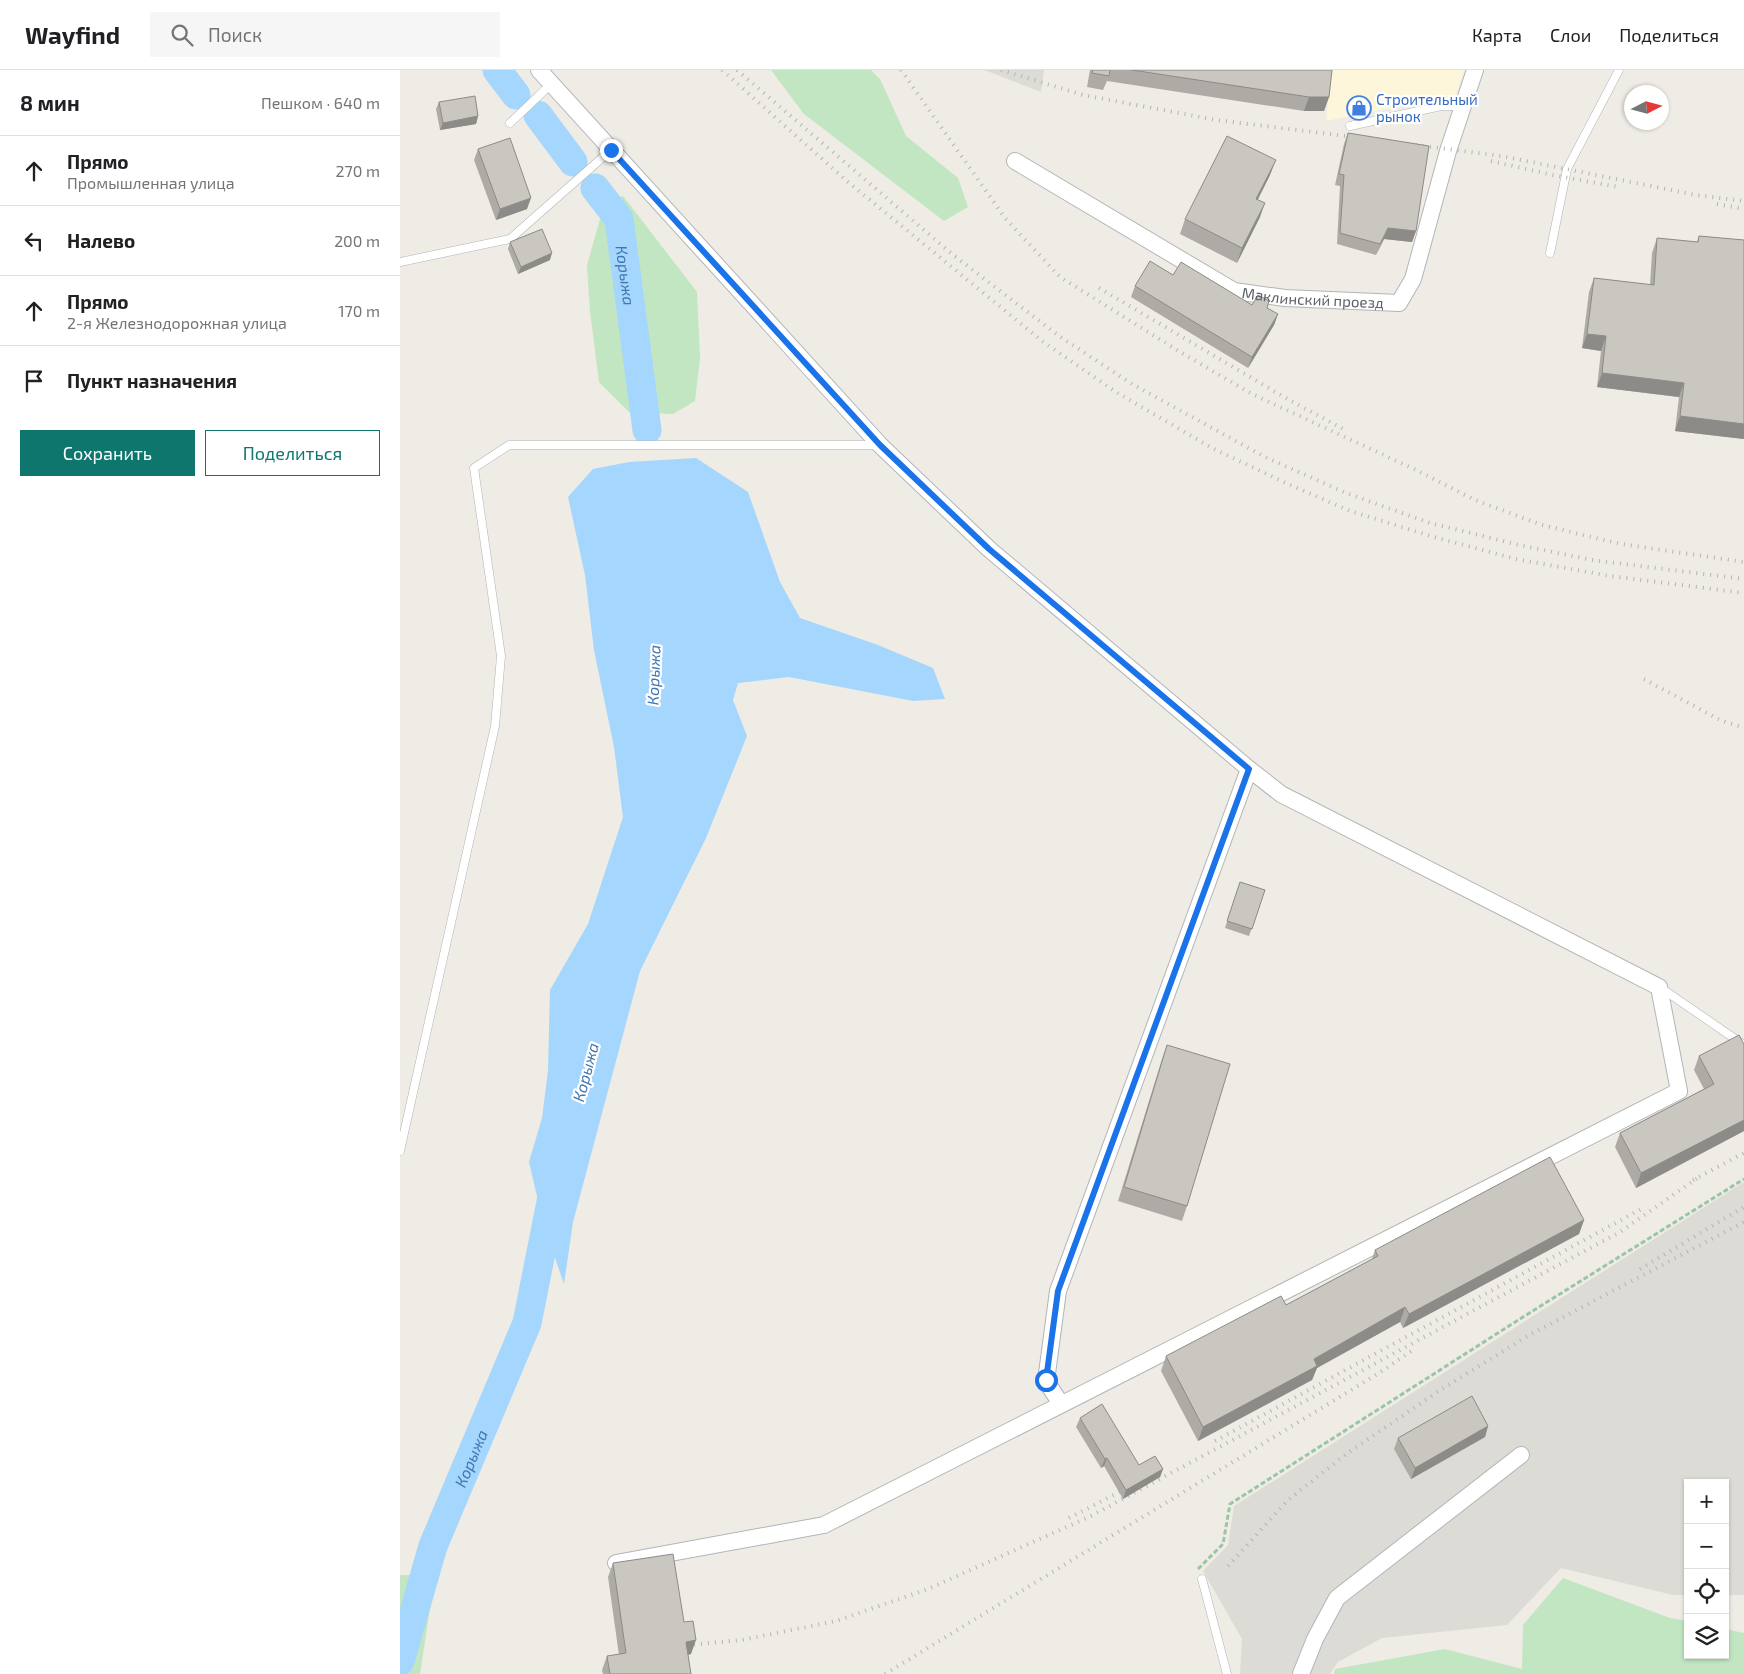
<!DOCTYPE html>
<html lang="ru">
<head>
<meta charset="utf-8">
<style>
	body { margin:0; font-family:"Exo 2",sans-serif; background:#f6f6f6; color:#202124 }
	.controls { position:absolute; right:15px; bottom:15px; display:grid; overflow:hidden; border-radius:0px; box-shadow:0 1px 4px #0004 }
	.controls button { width:45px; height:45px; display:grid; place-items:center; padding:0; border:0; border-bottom:1px solid #e0e0e0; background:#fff; color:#202124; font:25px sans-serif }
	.compass { position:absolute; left:1224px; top:15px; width:45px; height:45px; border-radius:50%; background:#fff; box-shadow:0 1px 4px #0004; rotate:84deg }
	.stop { position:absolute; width:15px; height:15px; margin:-11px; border:4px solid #1a73e8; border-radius:50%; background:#fff }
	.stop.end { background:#1a73e8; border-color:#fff; box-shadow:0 1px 5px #0008 }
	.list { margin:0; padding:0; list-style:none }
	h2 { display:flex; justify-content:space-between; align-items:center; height:65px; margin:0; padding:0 20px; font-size:21px }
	h2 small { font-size:16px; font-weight:400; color:#757577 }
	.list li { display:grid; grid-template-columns:32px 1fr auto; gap:15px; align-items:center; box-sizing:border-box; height:70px; padding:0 20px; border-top:1px solid #e0e0e0 }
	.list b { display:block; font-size:19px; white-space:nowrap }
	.list p { margin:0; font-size:16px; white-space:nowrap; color:#757577 }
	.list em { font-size:16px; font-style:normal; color:#757577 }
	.actions { display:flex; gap:10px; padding:15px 20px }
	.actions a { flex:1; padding:11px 0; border:1px solid #0f766e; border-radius:0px; text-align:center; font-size:18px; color:#0f766e }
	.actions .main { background:#0f766e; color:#fff }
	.icon { flex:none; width:28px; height:28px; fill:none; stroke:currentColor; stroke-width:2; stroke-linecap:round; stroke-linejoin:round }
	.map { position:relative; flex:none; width:1344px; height:1604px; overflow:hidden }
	header { display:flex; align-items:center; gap:30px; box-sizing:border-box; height:70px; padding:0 25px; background:#fff; border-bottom:1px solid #e0e0e0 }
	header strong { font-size:24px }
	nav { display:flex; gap:28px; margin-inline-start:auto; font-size:18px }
	.search { width:350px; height:45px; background:#f6f6f6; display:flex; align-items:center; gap:12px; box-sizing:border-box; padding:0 18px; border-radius:0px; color:#757577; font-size:19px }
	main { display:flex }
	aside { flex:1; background:#fff }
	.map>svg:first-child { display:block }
	.commercial { fill:#fdf6da }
	.industrial { fill:#dddbd6 }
	.green { fill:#c1e6c1 }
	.water { fill:#a5d6fe }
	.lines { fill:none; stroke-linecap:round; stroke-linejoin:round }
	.river { stroke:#a5d6fe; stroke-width:29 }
	.service-casing { stroke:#b2b5b9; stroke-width:9 }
	.minor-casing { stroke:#b2b5b9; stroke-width:18 }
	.path { stroke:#9ac6a7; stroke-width:3; stroke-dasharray:5 2.5; stroke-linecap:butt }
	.service { stroke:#fff; stroke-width:8 }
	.minor { stroke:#fff; stroke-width:16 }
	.rail { stroke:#b3b4b5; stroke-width:4; stroke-dasharray:1 6; stroke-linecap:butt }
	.wall { fill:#aeaba6 }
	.shaded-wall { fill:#8d8b87 }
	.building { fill:#cac7c1; stroke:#8d8b87 }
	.route { stroke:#1a73e8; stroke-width:6 }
	.labels { text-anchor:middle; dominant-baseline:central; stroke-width:4.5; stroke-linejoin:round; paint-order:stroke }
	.shop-label { font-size:15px; fill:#366cbe; stroke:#fff; text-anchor:start }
	.street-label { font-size:15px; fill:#5c6065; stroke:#fff }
	.water-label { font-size:16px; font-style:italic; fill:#4276b0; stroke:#fff }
</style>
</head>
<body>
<header>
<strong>Wayfind</strong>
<div class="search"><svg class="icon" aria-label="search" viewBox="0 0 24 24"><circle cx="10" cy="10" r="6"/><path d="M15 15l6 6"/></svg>Поиск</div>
<nav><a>Карта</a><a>Слои</a><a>Поделиться</a></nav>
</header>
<main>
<aside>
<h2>8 мин<small>Пешком · 640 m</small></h2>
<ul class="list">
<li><svg class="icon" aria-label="ahead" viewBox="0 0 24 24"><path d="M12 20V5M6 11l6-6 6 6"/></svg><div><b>Прямо</b><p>Промышленная улица</p></div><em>270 m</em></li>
<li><svg class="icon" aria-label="left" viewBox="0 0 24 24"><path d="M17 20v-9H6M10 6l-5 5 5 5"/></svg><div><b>Налево</b></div><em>200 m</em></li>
<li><svg class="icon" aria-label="ahead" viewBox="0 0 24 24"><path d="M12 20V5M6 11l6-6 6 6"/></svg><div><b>Прямо</b><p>2-я Железнодорожная улица</p></div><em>170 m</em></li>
<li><svg class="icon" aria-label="arrive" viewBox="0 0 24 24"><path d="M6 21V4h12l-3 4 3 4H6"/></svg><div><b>Пункт назначения</b></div></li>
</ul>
<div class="actions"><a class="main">Сохранить</a><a>Поделиться</a></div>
</aside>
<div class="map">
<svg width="1344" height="1604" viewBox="0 0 1344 1604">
	<rect width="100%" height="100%" fill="#eeece4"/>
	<!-- commercial -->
	<path class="commercial" d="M931 0H1064L1056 25 926 51Z"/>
	<!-- industrial -->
	<g class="industrial">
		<path d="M584 0H644L641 22Z"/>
		<path d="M1344 1112V1525H1325V1413H1288V1525H1273L1161 1498 1107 1555 982 1568 938 1592 930 1604H840L842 1569 803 1501 828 1475 834 1436Z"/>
	</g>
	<!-- green -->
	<g class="green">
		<path d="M371 0H471L480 9 506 66 558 108 568 137 544 151 404 44Z"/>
		<path d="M223 126 297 222 300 288 295 331 273 344 229 342 199 312 190 241 187 195 205 132Z"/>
		<path d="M0 1505H35L20 1604H0Z"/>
		<path d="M1163 1508 1270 1548 1288 1551V1585H1325V1559L1344 1563V1604H934L935 1599 1045 1579 1122 1599 1123 1555Z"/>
	</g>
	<!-- water -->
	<path class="water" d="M296 388 348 422 380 512 400 548 478 575 533 598 545 629 513 631 389 607 338 613 333 630 347 666 306 768 240 901 173 1152 164 1214 144 1156 129 1092 142 1048 148 1001 150 920 188 854 223 747 214 677 194 580 185 505 168 427 193 399 229 392Z"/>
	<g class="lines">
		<!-- river -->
		<g class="river">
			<path d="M97 0 116 25"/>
			<path d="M138 45 173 92"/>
			<path id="s1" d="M195 118 219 149 247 360"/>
			<path id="s2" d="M0 1591 33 1476 127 1253 153 1122"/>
		</g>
		<!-- service casing -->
		<g class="service-casing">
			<g id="service">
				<path d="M110 53 151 14"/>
				<path d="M950 56 1041 36H1063"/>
				<path d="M1150 183 1167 99 1219 0"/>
				<path d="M0 192 110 169 211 80"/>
				<path d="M1261 918 1344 975"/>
				<path d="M0 1081 95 656 101 586 74 398 109 375H478"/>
				<path d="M802 1509 827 1604"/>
			</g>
		</g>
		<!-- minor casing -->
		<g class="minor-casing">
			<g id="minor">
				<path d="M139 0 480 375 589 479 849 699 881 724 1259 917 1279 1021 424 1455 216 1493"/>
				<path id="s3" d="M615 91 834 221 885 228 999 233 1013 209 1048 81 1075 0"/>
				<path d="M661 1334 646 1311 658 1221 849 699"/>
				<path d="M901 1604 915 1569 937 1528 1121 1385"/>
			</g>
		</g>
		<!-- path -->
		<path class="path" d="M798 1499 823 1474 830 1434 1123 1247 1344 1109"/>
		<!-- service -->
		<use href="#service" class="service"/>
		<!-- minor -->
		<use href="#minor" class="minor"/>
		<!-- rail -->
		<g class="rail">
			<path d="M322 0 448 112 642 271 716 322 812 378 886 413 950 441 1034 467 1116 489 1210 506 1344 523"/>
			<path d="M337 0 552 184 659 266 732 314 865 387 946 423 1030 453 1119 475 1192 490 1344 509"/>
			<path d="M501 0 605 148 660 207 785 285 854 325 1014 399 1075 430 1142 455 1221 474 1344 492"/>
			<path d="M601 0 683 25 816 50 962 68"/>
			<path d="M1016 75 1101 86 1296 125 1344 131"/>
			<path d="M1091 91 1153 105 1218 117"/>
			<path d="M1317 134 1344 139"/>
			<path d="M699 218 891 331 945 360"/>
			<path d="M1244 609 1320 650 1344 658"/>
			<path d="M1293 1110 1344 1083"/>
			<path d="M1240 1199 1344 1137"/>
			<path d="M815 1371 1245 1137"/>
			<path d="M669 1448 731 1416"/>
			<path d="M828 1496 888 1430 949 1382 1042 1319 1131 1264 1344 1152"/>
			<path d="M287 1575 342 1570 436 1551 528 1519 691 1446 1220 1162 1299 1107"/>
			<path d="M485 1604 979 1303 1013 1280"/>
		</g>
	</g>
	<!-- wall -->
	<g class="wall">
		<path d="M690 0H932L929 27 924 41H904L707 11 703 20 687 17Z"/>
		<path d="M39 32 78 46 76 54 40 60 36 39Z"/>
		<path d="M948 63 1016 161 1012 172 984 169 976 185 937 174 940 116 935 115 944 74Z"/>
		<path d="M78 79 127 139 96 150 74 90Z"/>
		<path d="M870 105 858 129 860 147 837 193 780 164 785 149Z"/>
		<path d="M1299 166 1344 170V369L1275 361 1279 327 1197 317 1201 281 1182 278 1189 222 1194 208 1250 215 1252 183 1257 168 1297 172Z"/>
		<path d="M110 172 150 190 118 204 108 179Z"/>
		<path d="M773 205 852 235 867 238 878 244 874 255 848 298 731 227 735 216Z"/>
		<path d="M840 812 865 820 849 866 825 858Z"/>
		<path d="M1344 974V1061L1236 1118 1215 1077 1220 1063 1304 1019 1294 1000 1299 986Z"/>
		<path d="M767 975 787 1136 782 1151 718 1131 762 989Z"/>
		<path d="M1184 1150 1179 1164 1003 1258 1000 1252 917 1298 912 1310 798 1371 761 1301 766 1286 886 1235 972 1189 975 1180Z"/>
		<path d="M680 1348 739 1395 763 1399 760 1407 723 1429 704 1396 701 1398 676 1357Z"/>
		<path d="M1088 1356 1085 1367 1011 1409 994 1379 998 1368Z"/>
		<path d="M213 1493 284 1552 291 1584 288 1585 291 1604H203L202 1600 207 1586 219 1585 208 1507Z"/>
	</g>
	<!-- shaded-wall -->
	<g class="shaded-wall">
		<path d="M909 27H929L924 41H904Z"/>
		<path d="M78 46 76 54 40 60 43 53Z"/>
		<path d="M876 90 870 105 851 143 856 129Z"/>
		<path d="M131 128 127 139 96 150 100 139Z"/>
		<path d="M865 133 860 147 837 193 842 178Z"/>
		<path d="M988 158 1016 161 1012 172 984 169 976 185Z"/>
		<path d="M152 183 150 190 118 204 121 197Z"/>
		<path d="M878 244 874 255 848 298 852 287Z"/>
		<path d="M1187 264 1206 266 1201 281 1182 278Z"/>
		<path d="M1202 303 1284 313 1279 327 1197 317Z"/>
		<path d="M1280 346 1344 354V369L1275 361Z"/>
		<path d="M1344 1050V1061L1236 1118 1241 1103Z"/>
		<path d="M1184 1150 1179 1164 1003 1258 1009 1244Z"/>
		<path d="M1005 1237 1000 1252 917 1298 912 1310 798 1371 803 1357 914 1289Z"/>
		<path d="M1088 1356 1085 1367 1011 1409 1015 1398Z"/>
		<path d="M707 1388 704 1396 701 1398 705 1389Z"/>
		<path d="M763 1399 760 1407 723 1429 726 1420Z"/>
		<path d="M296 1570 291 1584 281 1586 286 1572Z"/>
	</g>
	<!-- building -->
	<g class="building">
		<path d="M693 0H710L709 6 692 3Z"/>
		<path d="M732 0H932L929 27H909Z"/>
		<path d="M75 26 78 46 43 53 39 32Z"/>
		<path d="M948 63 1029 76 1016 161 988 158 980 174 940 163 944 105 939 104Z"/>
		<path d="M827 66 876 90 856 129 865 133 842 178 785 149Z"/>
		<path d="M110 68 131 128 100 139 78 79Z"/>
		<path d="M142 159 152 183 121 197 110 172Z"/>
		<path d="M1299 166 1344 170V354L1280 346 1284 313 1202 303 1206 266 1187 264 1194 208 1254 215 1257 168 1298 172Z"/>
		<path d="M750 191 773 205 781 192 852 235 858 225 869 231 867 238 878 244 852 287 735 216Z"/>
		<path d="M840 812 865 820 852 859 827 851Z"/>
		<path d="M1339 965 1344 974V1050L1241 1103 1220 1063 1314 1014 1299 986Z"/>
		<path d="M767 975 830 994 787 1136 724 1117Z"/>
		<path d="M1150 1087 1184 1150 1009 1244 1005 1237 914 1289 917 1296 803 1357 766 1286 881 1226 886 1235 978 1186 975 1180Z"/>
		<path d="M1072 1326 1088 1356 1015 1398 998 1368Z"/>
		<path d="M702 1334 739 1395 755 1386 763 1399 726 1420 707 1388 705 1389 680 1348Z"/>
		<path d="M273 1484 284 1552 293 1551 296 1570 286 1572 291 1604H210L207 1586 226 1583 213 1493Z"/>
	</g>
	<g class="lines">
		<!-- route -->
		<path class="route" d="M211 80 480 375 589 479 849 699 658 1221 646 1310"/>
	</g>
	<!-- icons -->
	<defs>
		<g id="shop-ring" transform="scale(1.25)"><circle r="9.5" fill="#fff" stroke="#3f7fe0" stroke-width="1.5"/><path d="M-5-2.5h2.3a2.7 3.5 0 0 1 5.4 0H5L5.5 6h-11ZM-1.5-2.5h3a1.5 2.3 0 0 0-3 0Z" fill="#3f7fe0"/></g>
	</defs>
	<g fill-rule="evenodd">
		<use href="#shop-ring" x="959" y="38"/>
	</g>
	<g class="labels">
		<!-- shop labels -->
		<g class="shop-label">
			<text x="976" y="29">Строительный<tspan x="976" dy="17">рынок</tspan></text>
		</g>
		<!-- street labels -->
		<g class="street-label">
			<text stroke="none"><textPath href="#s3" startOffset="334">Маклинский проезд</textPath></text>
		</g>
		<!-- water labels -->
		<g class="water-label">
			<text stroke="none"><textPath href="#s1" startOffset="96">Корыжа</textPath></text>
			<text transform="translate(253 605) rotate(-88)">Корыжа</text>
			<text transform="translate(185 1002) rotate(-75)">Корыжа</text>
			<text stroke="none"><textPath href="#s2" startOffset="215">Корыжа</textPath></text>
		</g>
	</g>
</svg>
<div class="controls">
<button>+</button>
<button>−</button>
<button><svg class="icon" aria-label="locate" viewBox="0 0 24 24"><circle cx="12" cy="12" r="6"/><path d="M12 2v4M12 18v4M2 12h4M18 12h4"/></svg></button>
<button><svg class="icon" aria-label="layers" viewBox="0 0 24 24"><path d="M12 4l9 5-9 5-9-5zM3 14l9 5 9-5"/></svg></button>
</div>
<svg class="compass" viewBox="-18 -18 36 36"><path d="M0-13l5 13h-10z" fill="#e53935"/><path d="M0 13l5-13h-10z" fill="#757577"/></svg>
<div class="stop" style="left:646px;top:1310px"></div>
<div class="stop end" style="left:211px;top:80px"></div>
</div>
</main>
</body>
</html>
